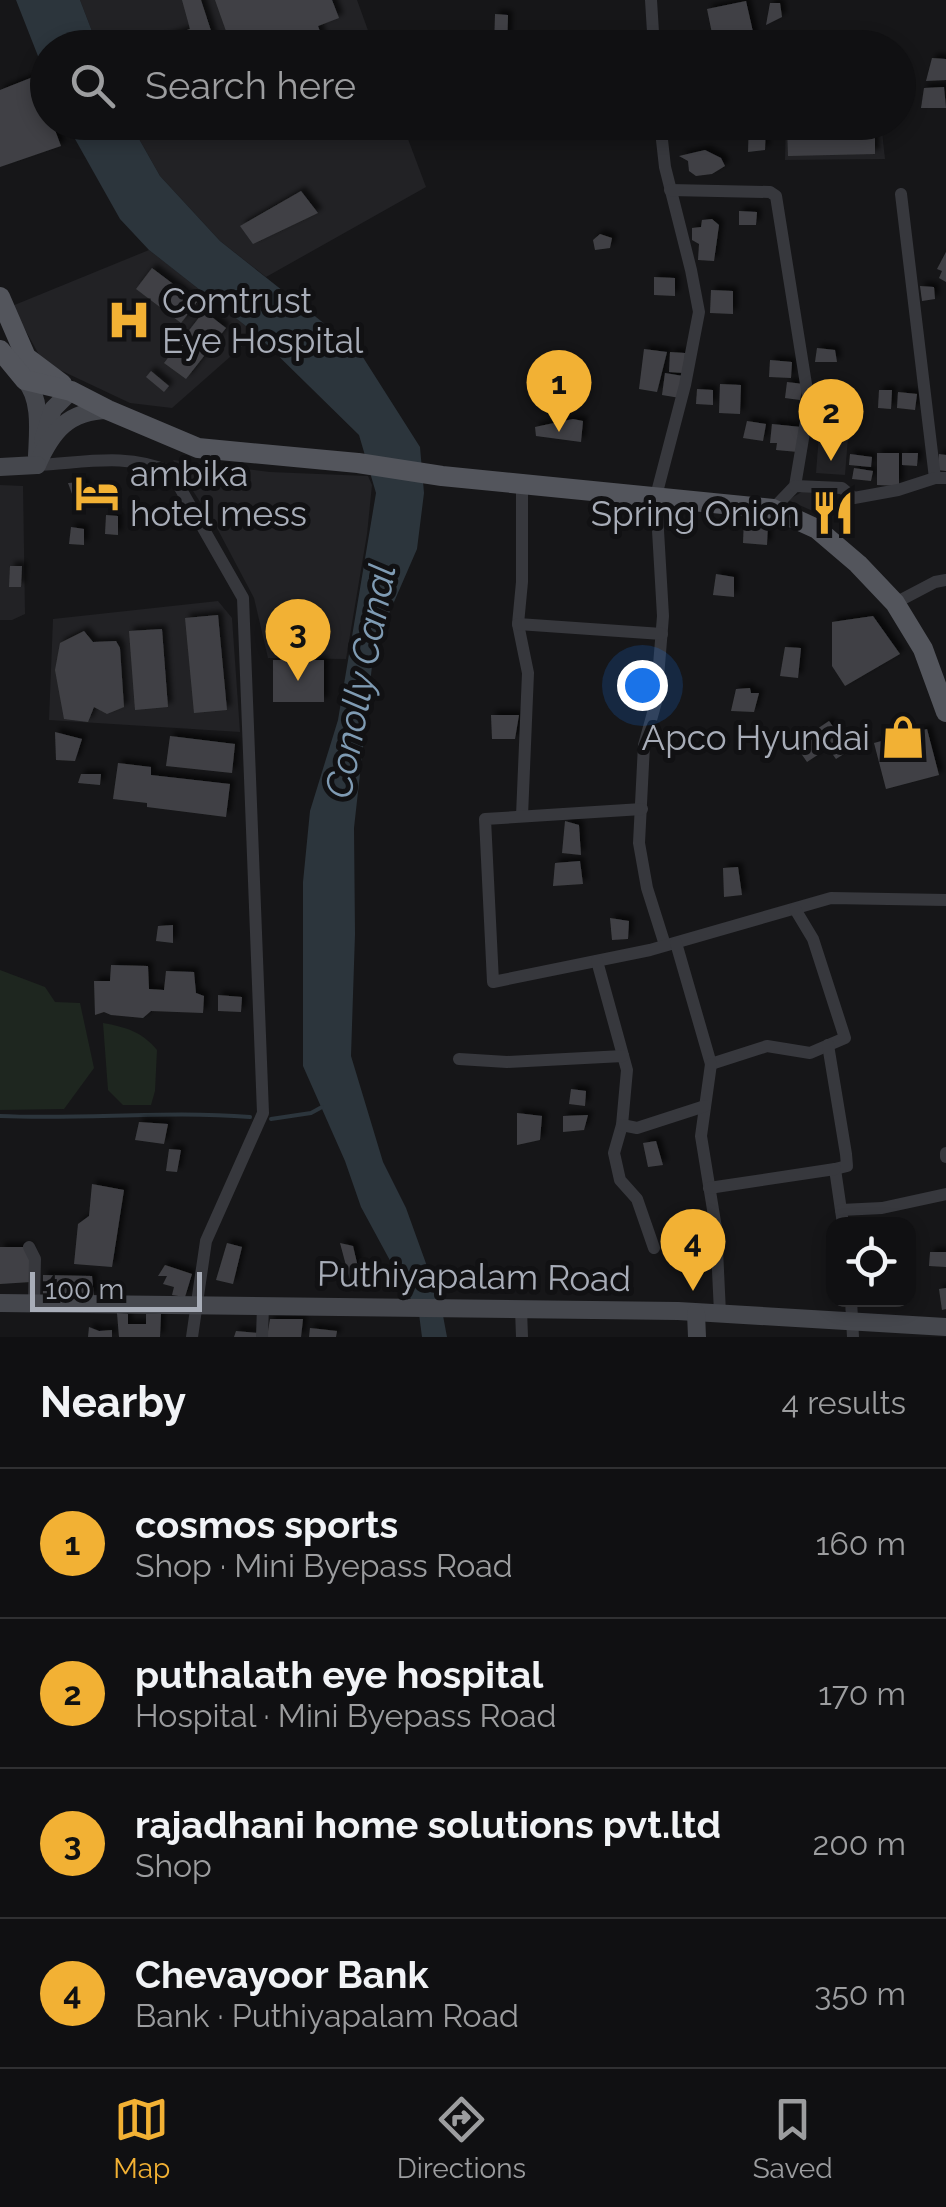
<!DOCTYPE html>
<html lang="en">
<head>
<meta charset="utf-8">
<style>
	body { margin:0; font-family:Raleway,sans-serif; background:#1e1e20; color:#f1f3f6 }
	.controls { position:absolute; right:30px; bottom:30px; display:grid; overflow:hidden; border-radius:20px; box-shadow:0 5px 15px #0003 }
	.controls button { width:90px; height:90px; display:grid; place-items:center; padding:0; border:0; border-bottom:2px solid #303032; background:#101012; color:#f1f3f6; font:50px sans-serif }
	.scale { position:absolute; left:30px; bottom:25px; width:172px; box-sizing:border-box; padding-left:10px; border:5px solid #a8adb8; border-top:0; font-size:28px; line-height:35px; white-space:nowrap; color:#a8adb8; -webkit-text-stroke:8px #111113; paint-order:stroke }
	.you { position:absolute; left:642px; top:685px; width:35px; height:35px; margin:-25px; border:8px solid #fff; border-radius:50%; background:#1a73e8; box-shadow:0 0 0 15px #1a73e833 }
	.badge { display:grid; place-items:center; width:65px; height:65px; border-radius:50%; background:#f2b134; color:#111; font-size:32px; font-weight:700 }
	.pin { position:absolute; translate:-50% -82px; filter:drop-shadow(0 2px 5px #0008) }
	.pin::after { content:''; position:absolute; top:52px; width:35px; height:30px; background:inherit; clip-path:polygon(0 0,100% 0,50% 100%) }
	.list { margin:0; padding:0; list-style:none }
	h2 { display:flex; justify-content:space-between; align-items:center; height:130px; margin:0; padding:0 40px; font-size:42px }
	h2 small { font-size:32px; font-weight:400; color:#9c9d9f }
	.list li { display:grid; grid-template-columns:65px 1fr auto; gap:30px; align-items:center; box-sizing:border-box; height:150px; padding:0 40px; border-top:2px solid #303032 }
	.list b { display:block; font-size:38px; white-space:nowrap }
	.list p { margin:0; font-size:32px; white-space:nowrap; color:#9c9d9f }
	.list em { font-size:32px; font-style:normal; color:#9c9d9f }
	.icon { flex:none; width:55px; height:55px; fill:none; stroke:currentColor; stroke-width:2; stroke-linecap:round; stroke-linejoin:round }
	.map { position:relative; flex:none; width:946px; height:1337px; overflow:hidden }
	.search { position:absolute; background:#101012; box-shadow:0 5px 15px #0003; left:30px; right:30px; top:30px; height:110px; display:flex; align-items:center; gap:25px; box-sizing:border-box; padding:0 35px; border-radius:55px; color:#9c9d9f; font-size:38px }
	.sheet { height:730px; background:#101012 }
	nav { display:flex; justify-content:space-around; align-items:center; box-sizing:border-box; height:140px; border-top:2px solid #303032; background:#101012; font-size:28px; color:#9c9d9f }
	nav a { display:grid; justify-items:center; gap:5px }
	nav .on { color:#f2b134 }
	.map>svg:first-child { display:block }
	.built { fill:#222225 }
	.green { fill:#1e261f }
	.water { fill:#2c353c }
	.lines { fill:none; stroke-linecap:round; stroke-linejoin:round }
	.stream { stroke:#2c353c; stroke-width:4 }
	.building { fill:#404145; filter:url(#shadow) }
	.street { stroke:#37383d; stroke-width:12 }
	.secondary { stroke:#45474d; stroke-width:18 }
	.primary { stroke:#53555c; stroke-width:20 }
	.labels { text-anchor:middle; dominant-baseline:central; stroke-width:10; stroke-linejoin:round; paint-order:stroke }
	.poi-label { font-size:35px; fill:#a8adb8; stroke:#111113; text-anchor:start }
	.street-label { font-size:35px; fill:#a8adb8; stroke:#111113 }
	.water-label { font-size:38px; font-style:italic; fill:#7f9bb3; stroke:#111113 }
</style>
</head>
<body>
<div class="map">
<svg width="946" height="1337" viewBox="0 0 946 1337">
	<defs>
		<filter id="shadow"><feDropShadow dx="4.5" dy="-4.5" stdDeviation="2.5" flood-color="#0009"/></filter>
	</defs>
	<rect width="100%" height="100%" fill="#161618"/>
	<!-- built -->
	<g class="built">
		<path d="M80 0H357L374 47H98Z"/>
		<path d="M786 122 881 123 885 159 785 160Z"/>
		<path d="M130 123H402L426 187 266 277 220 241 160 176Z"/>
		<path d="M149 250 256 334 172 408 130 403 43 362 12 306Z"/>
		<path d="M819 435 848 437 845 475 816 473Z"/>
		<path d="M173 460 270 472 368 476 372 485 367 534 346 659 268 658 254 598 217 528Z"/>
		<path d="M0 485 23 486 25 614 12 620H0Z"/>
		<path d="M805 490 830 491 815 512 788 500Z"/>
		<path d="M218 601 232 618 240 732 49 720 53 619Z"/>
	</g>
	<!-- green -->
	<g class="green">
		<path d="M0 970 45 987 55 1002 80 1003 94 1068 64 1109 0 1110Z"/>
		<path d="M103 1023C126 1027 142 1032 157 1050L155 1091 151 1105H123L108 1090Z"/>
	</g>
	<!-- water -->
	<g class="water">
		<path d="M16 0H80L98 47 48 48 47 79Z"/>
		<path d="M66 123H130L160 176 220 241 359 351 420 447 424 493 417 549 374 648 354 828 355 934 351 1056 383 1162 406 1208 441 1305 447 1337H422L419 1314 361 1207 345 1161 303 1066V882L310 811 338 720 376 493 359 435 256 334 149 250 120 219Z"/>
	</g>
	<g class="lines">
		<!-- stream -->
		<g class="stream">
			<path d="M0 1116C84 1120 167 1110 250 1117"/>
			<path d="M271 1119 311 1113 322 1107"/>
		</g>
	</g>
	<!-- building -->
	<g class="building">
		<path d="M182 0H201L215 43 202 48H149L148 43 190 29Z"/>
		<path d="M215 0H332L339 18 318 26 326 48H232Z"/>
		<path d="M746 1 756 45 715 48 707 9Z"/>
		<path d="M770 3H780L782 17 766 25Z"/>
		<path d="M495 14 508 15 507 48H494Z"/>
		<path d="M932 58 946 59V80L926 81Z"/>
		<path d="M33 77 48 112V122H52L61 146 0 167V90Z"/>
		<path d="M944 87 946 108H921L924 88Z"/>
		<path d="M142 122H169V123L146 132Z"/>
		<path d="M749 122H766L765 150 748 152Z"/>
		<path d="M854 122H875V154L788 156 787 125 798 126 800 139 819 138 820 125 834 126 835 138 854 136Z"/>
		<path d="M705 150 721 158 725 166 712 174 696 176 689 171 688 161 679 156Z"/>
		<path d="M301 191 318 213 253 244 240 226Z"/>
		<path d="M739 211 757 212 756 225H739Z"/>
		<path d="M712 219 719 225 714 261 698 260 699 244 692 240V228L701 227 702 220Z"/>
		<path d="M600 234 612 238 610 248 595 250 593 240Z"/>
		<path d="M946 252V282L939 278 942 271 937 269Z"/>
		<path d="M152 268 197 302 181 323 136 289Z"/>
		<path d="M654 277 675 278V296L654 295Z"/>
		<path d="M920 286 934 287 935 299 922 301Z"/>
		<path d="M711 290 733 291V314L710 313Z"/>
		<path d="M204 311 226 328 186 379 164 363Z"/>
		<path d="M817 348 835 350 837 362H815Z"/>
		<path d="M644 349 667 352 657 392 639 389Z"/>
		<path d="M670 352 685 353 684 373 669 372Z"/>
		<path d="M770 360 792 362 791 378 769 377Z"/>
		<path d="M151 371 169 386 164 392 146 377Z"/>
		<path d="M665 373 683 376 680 398 662 395Z"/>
		<path d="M787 382 803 384 800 400 785 398Z"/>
		<path d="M720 384 741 385 740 414 719 413Z"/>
		<path d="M697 389 713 390V405L696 404Z"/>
		<path d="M879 390H892L891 409 878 408Z"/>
		<path d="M898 392 917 394 915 410 897 408Z"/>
		<path d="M573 419 583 421 581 442 536 436 535 427Z"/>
		<path d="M747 421 766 424 763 441 743 438Z"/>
		<path d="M772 424 801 427 798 452 776 450 777 443H770Z"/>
		<path d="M877 453H899V486L877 485Z"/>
		<path d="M902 453H918L917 466 902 465Z"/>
		<path d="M850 454 872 457 871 467 849 465Z"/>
		<path d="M939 454 946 455V471L937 470Z"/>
		<path d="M854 468 873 471 871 481 852 479Z"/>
		<path d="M84 482 90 498 75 502 68 483Z"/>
		<path d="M106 515 118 516V535L105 534Z"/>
		<path d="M744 519 768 522 767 545 743 543Z"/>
		<path d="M71 527 84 529V545L69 544Z"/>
		<path d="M10 566H22L21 587H9Z"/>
		<path d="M716 574 734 577V597L713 595Z"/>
		<path d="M218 615 227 710 194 713 185 618Z"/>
		<path d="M873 616 900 654 845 686 832 666V622Z"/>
		<path d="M162 629 168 707 135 710 129 631Z"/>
		<path d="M84 631 93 642 116 641 120 648 124 707 107 714 94 707 88 722 64 719 55 670 60 643Z"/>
		<path d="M785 647 801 648 798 678 780 676Z"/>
		<rect x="273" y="660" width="51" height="42"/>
		<path d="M750 688 751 693H759L754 712 731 711 736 689Z"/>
		<path d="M491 715H519L515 739H492Z"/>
		<path d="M829 721 850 750 836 759 828 748 807 762 798 749 820 734 817 729Z"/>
		<path d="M927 729 939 775 886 789 874 743Z"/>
		<path d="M55 732 82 739 75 761 56 760Z"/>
		<path d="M170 736 235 744 232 773 166 766Z"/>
		<path d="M118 763 151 767V775L230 784 226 817 147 807V803L113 799Z"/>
		<path d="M81 774H101L100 785 78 783Z"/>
		<path d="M565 821 579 825 581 855 562 853Z"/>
		<path d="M580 861 583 884 553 886 555 863Z"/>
		<path d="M738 867 742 895 724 897 723 868Z"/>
		<path d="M610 918 629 921 628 939 612 940Z"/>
		<path d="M173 925V943L156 941 158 926Z"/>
		<path d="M111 965 148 966 149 989 164 990 166 971 194 972 196 993 204 996 203 1013 151 1011 143 1018 111 1015 104 1012 95 1015 94 981H110Z"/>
		<path d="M218 995 242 997 241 1012 218 1011Z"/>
		<path d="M571 1089 586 1091 585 1106 569 1104Z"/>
		<path d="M517 1113 542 1116 540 1140 517 1145Z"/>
		<path d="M588 1115 584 1130 563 1132V1116Z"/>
		<path d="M139 1122 168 1124 164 1144 135 1140Z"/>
		<path d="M656 1141 663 1165 648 1167 643 1143Z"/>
		<path d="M169 1149 181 1150 177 1172 166 1171Z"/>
		<path d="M92 1184 124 1190 112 1267 74 1264 78 1224 89 1216Z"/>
		<path d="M227 1243 242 1247 233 1284 216 1280Z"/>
		<path d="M340 1243 353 1246 363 1288H352Z"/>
		<path d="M0 1247H29L31 1282 0 1284Z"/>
		<path d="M930 1252H946V1267L929 1266Z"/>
		<path d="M165 1265 192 1274 185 1297 172 1295 174 1287 163 1284 167 1276H158Z"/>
		<path d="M43 1275 92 1276 94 1297 43 1298Z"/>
		<path d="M946 1288V1309L942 1310 939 1289Z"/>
		<path d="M117 1313 128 1314V1324H146V1314H161L160 1337H119Z"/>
		<path d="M270 1319H303L301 1337H267Z"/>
		<path d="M89 1327 99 1331 112 1330V1337H88Z"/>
		<path d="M310 1328 337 1331 336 1337H309Z"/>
		<path d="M236 1331 258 1333V1337H234Z"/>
	</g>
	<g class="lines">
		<!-- street -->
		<g class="street">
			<path d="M651 0 654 48"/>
			<path d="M660 122 665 167 691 270 699 312 685 385 656 496 663 616 656 702 644 745 639 843 647 888 665 945"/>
			<path d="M670 190 770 192 776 196 809 403 795 486 773 509"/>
			<path d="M901 194 935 478"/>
			<path d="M37 465C83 463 126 452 171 472L243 598 263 1113 206 1241 192 1337"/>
			<path d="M522 484V582L518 624 528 673 522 816"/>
			<path d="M795 486 842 488 854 498 898 490 935 478H946"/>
			<path d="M895 603 935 582 946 580"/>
			<path d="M518 624 662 634"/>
			<path d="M642 809 485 819 493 982 650 950 831 898 946 900"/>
			<path d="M676 943 711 1064 767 1046 810 1053 845 1038 813 939 795 909"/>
			<path d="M597 961 627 1070 622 1125 614 1153 620 1180 637 1199 654 1248"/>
			<path d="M828 1045 846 1154 847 1166 835 1169 843 1224"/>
			<path d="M459 1059 507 1062 623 1056"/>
			<path d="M711 1064 701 1136 716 1228 720 1313"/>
			<path d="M622 1125 637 1128 705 1106"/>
			<path d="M946 1153V1157"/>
			<path d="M709 1188 835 1169"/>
			<path d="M841 1210 882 1208 946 1194"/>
			<path d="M29 1247 35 1259 34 1303"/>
			<path d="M851 1300 853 1337"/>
			<path d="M521 1309 522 1337"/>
			<path d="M262 1337 263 1306"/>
		</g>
		<!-- secondary -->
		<g class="secondary">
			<path d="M25 380C42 399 38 432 37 456"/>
			<path d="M43 440 53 409 71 391"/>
			<path d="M37 465C52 431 68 411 108 410"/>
			<path d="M0 467 37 465"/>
			<path d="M0 1303 678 1311 946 1327"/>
			<path d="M696 1313 697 1337"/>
		</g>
		<!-- primary -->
		<g class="primary">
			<path d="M0 297 26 357 62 384"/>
			<path d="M0 350 25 380 71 391 108 410 198 448 358 463 442 476 773 509 817 529 858 564 895 603 923 649 946 712"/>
		</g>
	</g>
	<!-- icons -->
	<defs>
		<g id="hospital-bare" transform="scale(3.45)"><path d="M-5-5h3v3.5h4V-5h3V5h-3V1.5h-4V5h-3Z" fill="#f2b134" stroke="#111113" stroke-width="2.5" paint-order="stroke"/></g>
		<g id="hotel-bare" transform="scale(3.45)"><path d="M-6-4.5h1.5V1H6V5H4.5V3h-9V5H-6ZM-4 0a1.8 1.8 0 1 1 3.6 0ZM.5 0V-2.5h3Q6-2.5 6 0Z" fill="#f2b134" stroke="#111113" stroke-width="2.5" paint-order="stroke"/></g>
		<g id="restaurant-bare" transform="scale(3.45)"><path d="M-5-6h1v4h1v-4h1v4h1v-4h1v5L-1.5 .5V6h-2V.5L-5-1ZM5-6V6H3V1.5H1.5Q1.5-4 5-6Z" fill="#f2b134" stroke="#111113" stroke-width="2.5" paint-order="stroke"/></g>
		<g id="shop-bare" transform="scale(3.45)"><path d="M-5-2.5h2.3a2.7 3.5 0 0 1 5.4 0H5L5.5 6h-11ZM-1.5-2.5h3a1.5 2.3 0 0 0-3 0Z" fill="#f2b134" stroke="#111113" stroke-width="2.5" paint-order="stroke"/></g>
	</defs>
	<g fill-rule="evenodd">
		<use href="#hospital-bare" x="129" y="320"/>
		<use href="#hotel-bare" x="97" y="493"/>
		<use href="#restaurant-bare" x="833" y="513"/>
		<use href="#shop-bare" x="903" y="737"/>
	</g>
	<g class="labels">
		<!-- poi labels -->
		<g class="poi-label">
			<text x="162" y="300">Comtrust<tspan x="162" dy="40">Eye Hospital</tspan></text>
			<text x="130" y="473">ambika<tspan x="130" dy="40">hotel mess</tspan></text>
			<text x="800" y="513" text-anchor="end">Spring Onion</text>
			<text x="870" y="737" text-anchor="end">Apco Hyundai</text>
		</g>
		<!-- street labels -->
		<g class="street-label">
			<text transform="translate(474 1276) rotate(1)">Puthiyapalam Road</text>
		</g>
		<!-- water labels -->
		<g class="water-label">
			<text transform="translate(360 681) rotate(-79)">Conolly Canal</text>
		</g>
	</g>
</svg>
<div class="controls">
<button><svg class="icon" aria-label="locate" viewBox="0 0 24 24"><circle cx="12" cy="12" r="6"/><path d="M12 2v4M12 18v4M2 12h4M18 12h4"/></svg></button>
</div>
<div class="scale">100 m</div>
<div class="you"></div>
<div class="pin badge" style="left:559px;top:432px">1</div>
<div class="pin badge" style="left:831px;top:461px">2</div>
<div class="pin badge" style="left:298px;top:681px">3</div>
<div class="pin badge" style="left:693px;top:1291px">4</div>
<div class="search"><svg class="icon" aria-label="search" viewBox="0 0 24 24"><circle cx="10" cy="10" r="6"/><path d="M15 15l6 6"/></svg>Search here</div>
</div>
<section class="sheet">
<h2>Nearby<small>4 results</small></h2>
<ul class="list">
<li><span class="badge">1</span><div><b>cosmos sports</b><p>Shop · Mini Byepass Road</p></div><em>160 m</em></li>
<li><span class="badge">2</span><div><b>puthalath eye hospital</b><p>Hospital · Mini Byepass Road</p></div><em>170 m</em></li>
<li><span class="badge">3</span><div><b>rajadhani home solutions pvt.ltd</b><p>Shop</p></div><em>200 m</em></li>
<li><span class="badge">4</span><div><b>Chevayoor Bank</b><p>Bank · Puthiyapalam Road</p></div><em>350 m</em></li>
</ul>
</section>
<nav>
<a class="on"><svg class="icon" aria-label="map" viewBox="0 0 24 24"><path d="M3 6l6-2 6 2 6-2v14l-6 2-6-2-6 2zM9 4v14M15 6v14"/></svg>Map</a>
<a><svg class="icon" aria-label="directions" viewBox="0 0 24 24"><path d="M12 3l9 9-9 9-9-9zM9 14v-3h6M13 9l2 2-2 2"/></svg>Directions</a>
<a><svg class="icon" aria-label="saved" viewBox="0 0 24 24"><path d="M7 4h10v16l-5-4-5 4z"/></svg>Saved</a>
</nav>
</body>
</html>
